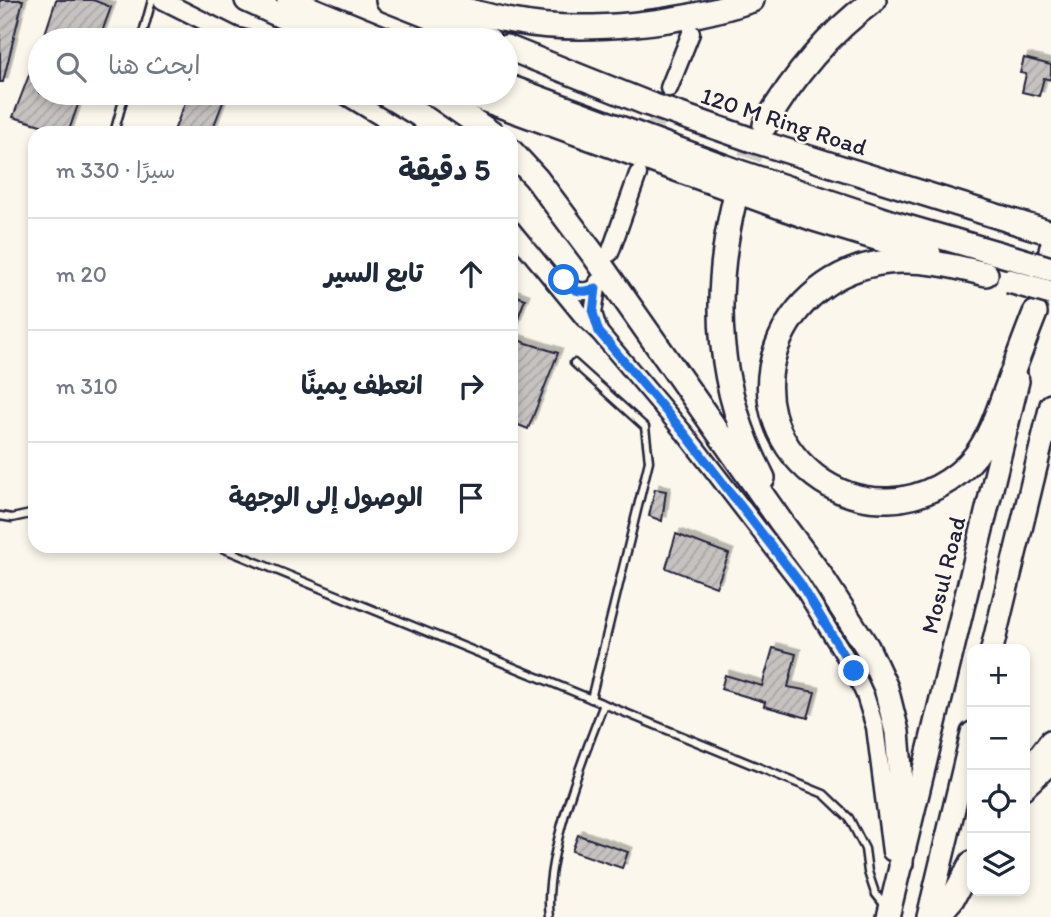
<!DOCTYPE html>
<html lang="ar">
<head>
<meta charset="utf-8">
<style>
	body { margin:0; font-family:Itim,"Playpen Sans Arabic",sans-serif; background:#f2f2f3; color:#1f2937; direction:rtl }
	.controls { position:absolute; right:21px; bottom:21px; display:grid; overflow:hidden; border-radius:14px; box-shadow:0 4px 10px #0003 }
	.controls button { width:63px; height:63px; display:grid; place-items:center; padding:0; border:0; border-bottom:2px solid #e0e1e3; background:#fff; color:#1f2937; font:35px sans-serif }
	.stop { position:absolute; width:21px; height:21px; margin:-16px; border:5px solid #1a73e8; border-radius:50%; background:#fff }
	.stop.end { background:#1a73e8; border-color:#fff; box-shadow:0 2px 7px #0008 }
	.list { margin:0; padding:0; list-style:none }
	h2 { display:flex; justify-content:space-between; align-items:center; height:91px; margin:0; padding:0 28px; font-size:30px }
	h2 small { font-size:23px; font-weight:400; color:#747a83 }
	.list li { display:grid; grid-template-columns:46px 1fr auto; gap:21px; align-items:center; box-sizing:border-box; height:112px; padding:0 28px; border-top:2px solid #e0e1e3 }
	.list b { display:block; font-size:26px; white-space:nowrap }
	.list em { font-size:23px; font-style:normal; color:#747a83 }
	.icon { flex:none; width:38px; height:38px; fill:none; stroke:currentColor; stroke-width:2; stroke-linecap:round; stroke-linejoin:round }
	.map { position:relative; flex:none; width:1051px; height:917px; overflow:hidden; direction:ltr }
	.search { position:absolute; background:#fff; box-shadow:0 4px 10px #0003; left:28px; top:28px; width:490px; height:77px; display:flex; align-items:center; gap:18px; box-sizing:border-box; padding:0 24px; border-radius:38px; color:#747a83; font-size:26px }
	.panel { position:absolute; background:#fff; box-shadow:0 4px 10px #0003; left:28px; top:126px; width:490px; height:427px; border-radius:21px; direction:rtl }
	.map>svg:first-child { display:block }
	.building { fill:url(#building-hatch); stroke:#22223b; stroke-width:2; filter:url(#shadow) }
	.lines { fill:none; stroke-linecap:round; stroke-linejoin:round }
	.tertiary-tunnel { stroke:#d0ccc9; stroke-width:16; stroke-dasharray:16 8; stroke-linecap:butt }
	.motorway-tunnel { stroke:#d0ccc9; stroke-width:23; stroke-dasharray:23 11; stroke-linecap:butt }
	.service-casing { stroke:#22223b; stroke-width:11 }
	.tertiary-casing { stroke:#22223b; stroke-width:21 }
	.trunk-casing { stroke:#22223b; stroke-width:26 }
	.motorway-casing { stroke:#22223b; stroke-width:28 }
	.service { stroke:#fbf7ec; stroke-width:6 }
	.tertiary { stroke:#fbf7ec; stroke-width:16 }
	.trunk { stroke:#fbf7ec; stroke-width:21 }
	.motorway { stroke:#fbf7ec; stroke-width:23 }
	.motorway-bridge-casing { stroke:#22223b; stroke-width:28; stroke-linecap:butt }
	.motorway-bridge { stroke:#fbf7ec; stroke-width:23 }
	.route { stroke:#1a73e8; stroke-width:9 }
	.labels { text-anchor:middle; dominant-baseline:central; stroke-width:5; stroke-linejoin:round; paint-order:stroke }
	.street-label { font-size:24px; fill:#22223b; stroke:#fbf7ec }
</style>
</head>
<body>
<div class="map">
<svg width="1051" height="917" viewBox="0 0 1051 917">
	<defs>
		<pattern id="building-hatch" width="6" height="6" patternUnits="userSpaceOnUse" patternTransform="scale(1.75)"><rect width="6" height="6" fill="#c6c2c0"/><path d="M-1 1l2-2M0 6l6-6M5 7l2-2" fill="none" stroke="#aaa6a6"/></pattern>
		<filter id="shadow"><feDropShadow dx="4.5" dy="-4.5" stdDeviation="0" flood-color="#0004"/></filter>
	</defs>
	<rect width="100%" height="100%" fill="#fbf7ec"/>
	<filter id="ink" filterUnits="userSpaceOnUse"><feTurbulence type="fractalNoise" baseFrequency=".0143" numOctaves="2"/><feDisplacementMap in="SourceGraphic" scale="14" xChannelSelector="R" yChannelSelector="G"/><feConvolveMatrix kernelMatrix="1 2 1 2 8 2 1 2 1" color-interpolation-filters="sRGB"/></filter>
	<g filter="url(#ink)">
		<!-- building -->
		<g class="building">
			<path d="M0 0H23L3 82H0Z"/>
			<path d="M56 0H93L111 7 99 40H43Z"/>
			<path d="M39 49 40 93H73L81 96 68 133 13 117Z"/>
			<path d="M1024 58 1051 65V80L1044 78 1039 96 1022 92 1026 74 1020 73Z"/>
			<path d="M189 93H215L225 97 211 133H173Z"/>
			<path d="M511 294 525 299 512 334H511Z"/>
			<path d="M511 338 558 353 528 429 511 422Z"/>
			<path d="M655 489 666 491 662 521 649 516Z"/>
			<path d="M676 534 729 554 716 587 666 568Z"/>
			<path d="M773 648 796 654 788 687 815 692 808 718 764 706 765 702 721 689 725 675 762 686Z"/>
			<path d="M578 835 628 852 622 868 572 851Z"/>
		</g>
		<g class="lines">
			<!-- tertiary-tunnel -->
			<path class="tertiary-tunnel" d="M647 148 669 88"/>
			<!-- motorway-tunnel -->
			<path class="motorway-tunnel" d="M737 190 751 153 765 125"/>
			<!-- service casing -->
			<g class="service-casing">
				<g id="service">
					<path d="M141 40 152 0"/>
					<path d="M114 133 125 93"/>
					<path d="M574 363 645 427 649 461 591 699"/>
					<path d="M0 516 12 518 35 513"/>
					<path d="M217 546 824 794 849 818 865 849 868 872 875 893 886 907"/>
					<path d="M550 917C542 862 583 757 604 704"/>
				</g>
			</g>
			<!-- tertiary casing -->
			<g class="tertiary-casing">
				<g id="tertiary">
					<path d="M162 0 234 36 249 40"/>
					<path d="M669 88 691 33"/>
					<path d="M341 93 407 133"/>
					<path d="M511 229 584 318 599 332 686 435 800 583 854 671 865 695 875 727 891 852"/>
					<path d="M610 253 638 174"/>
					<path d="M563 278C573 291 581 295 596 288"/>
					<path d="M598 282 593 313 599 332"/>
					<path d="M1025 790 1051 766"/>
				</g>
			</g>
			<!-- trunk casing -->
			<g class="trunk-casing">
				<g id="trunk">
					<path d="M1042 282 1051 247"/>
					<path d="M992 649 1051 405"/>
					<path d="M888 917 1018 381"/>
					<path d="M928 917 972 733"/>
				</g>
			</g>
			<!-- motorway casing -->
			<g class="motorway-casing">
				<g id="motorway">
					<path d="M247 0 333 40"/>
					<path d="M289 0 387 40"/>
					<path d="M388 0 489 40"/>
					<path d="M428 0C456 7 484 16 512 21 584 35 683 23 752 0"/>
					<path d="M506 47 646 103 755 141 1051 233"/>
					<path d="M506 86 736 171 893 223 1014 258"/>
					<path d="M433 93 491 133"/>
					<path d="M466 93 814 219 929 254"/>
					<path d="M765 125C793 76 828 34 874 0"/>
					<path d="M511 151 536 178 593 254 781 522 819 573 867 647 886 688 897 732 900 769 901 863"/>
					<path d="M734 202C711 299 717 389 763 478"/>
					<path d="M986 274C953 266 920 258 887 262 779 274 725 405 815 476 837 493 862 501 889 500 923 499 956 481 976 455 991 435 998 411 1007 387 1016 363 1025 338 1035 313"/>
					<path d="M1025 776 1051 742"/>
					<path d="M936 917 952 899 972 863"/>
				</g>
			</g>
			<!-- service -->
			<use href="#service" class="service"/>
			<!-- tertiary -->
			<use href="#tertiary" class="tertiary"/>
			<!-- trunk -->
			<use href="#trunk" class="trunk"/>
			<!-- motorway -->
			<use href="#motorway" class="motorway"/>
			<!-- motorway-bridge casing -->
			<g class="motorway-bridge-casing">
				<g id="motorway-bridge">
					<path d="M1014 258 1051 269"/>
					<path d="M1009 281 1051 293"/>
				</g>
			</g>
			<!-- motorway-bridge -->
			<use href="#motorway-bridge" class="motorway-bridge"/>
		</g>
	</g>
	<g class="lines" filter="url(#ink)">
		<!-- route -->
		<path class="route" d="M564 280C573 292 582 294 596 288L593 313 599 332 686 435 800 583 854 671"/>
	</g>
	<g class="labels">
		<!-- street labels -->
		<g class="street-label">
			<text transform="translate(784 121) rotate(18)">120 M Ring Road</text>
			<text transform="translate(943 575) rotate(-76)">Mosul Road</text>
		</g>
	</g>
</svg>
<div class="controls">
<button>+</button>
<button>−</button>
<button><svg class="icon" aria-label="locate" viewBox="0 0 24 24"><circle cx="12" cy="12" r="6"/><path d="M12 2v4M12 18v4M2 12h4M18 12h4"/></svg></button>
<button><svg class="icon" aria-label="layers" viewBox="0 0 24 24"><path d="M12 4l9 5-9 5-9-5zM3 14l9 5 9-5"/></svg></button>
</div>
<div class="stop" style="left:564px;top:280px"></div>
<div class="stop end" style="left:854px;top:671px"></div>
<div class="search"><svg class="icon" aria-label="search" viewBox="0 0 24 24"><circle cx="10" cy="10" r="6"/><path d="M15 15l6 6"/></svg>ابحث هنا</div>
<section class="panel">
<h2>5 دقيقة<small>سيرًا · 330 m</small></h2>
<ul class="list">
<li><svg class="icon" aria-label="ahead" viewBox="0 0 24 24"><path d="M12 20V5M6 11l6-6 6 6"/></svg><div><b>تابع السير</b></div><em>20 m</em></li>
<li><svg class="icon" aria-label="right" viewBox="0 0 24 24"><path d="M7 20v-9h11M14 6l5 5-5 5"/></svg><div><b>انعطف يمينًا</b></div><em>310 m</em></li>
<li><svg class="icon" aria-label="arrive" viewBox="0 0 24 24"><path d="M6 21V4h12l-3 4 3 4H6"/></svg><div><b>الوصول إلى الوجهة</b></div></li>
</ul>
</section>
</div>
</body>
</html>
